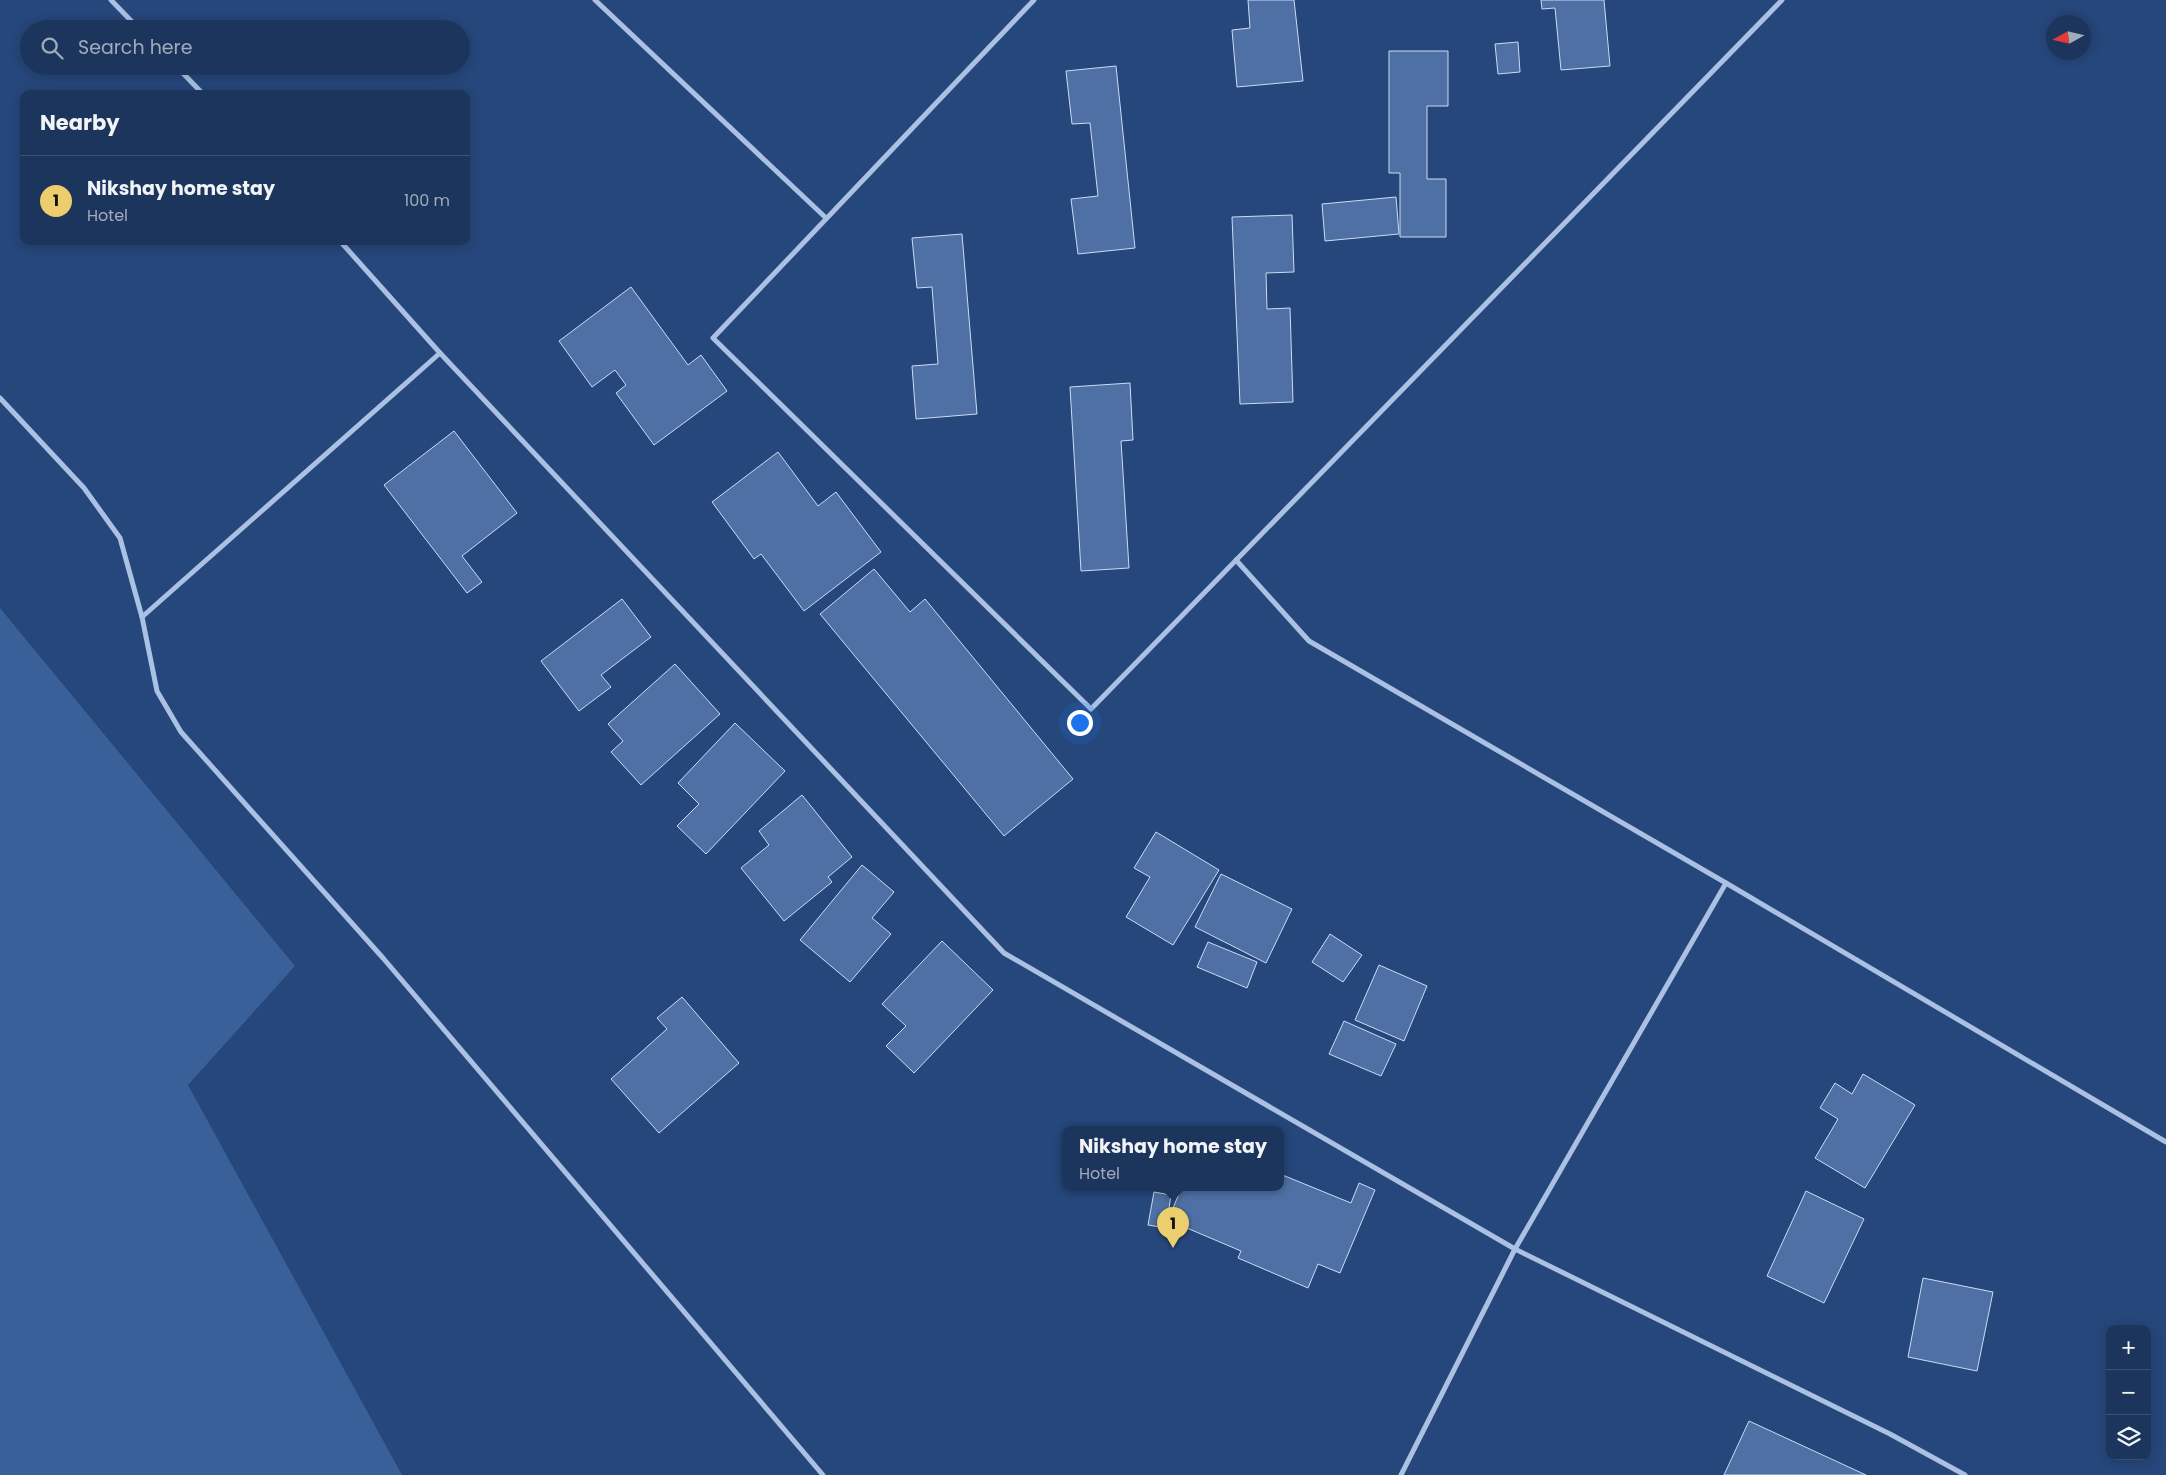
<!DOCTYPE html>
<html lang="en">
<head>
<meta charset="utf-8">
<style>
	body { margin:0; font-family:Poppins,sans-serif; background:#253d62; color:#f1f3f6 }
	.controls { position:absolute; right:15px; bottom:15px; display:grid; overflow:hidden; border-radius:10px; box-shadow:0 2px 12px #0003 }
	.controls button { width:45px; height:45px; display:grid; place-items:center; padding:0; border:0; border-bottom:1px solid #3a5072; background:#1c355c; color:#f1f3f6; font:25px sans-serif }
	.compass { position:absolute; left:2046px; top:15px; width:45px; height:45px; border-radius:50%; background:#1c355c; box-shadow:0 2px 12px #0003; rotate:262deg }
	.you { position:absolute; left:1079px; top:722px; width:18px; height:18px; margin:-12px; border:4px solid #fff; border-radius:50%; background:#1a73e8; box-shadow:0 0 0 8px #1a73e833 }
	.badge { display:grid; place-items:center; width:32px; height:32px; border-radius:50%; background:#edce6f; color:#111; font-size:16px; font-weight:700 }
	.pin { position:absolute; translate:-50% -41px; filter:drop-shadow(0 1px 2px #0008) }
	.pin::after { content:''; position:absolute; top:26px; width:18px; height:15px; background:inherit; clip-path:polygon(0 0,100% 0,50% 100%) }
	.popup { position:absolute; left:1062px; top:1126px; width:222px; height:65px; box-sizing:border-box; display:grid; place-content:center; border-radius:10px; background:#1c355c; filter:drop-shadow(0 1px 4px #0005); font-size:16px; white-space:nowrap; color:#a0abbb }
	.popup b { font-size:19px; color:#f1f3f6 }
	.popup::after { content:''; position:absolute; left:50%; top:100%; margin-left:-10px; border:10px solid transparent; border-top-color:#1c355c }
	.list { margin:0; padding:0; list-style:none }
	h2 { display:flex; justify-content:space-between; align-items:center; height:65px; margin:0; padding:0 20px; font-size:21px }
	h2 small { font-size:16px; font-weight:400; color:#a0abbb }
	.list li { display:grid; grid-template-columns:32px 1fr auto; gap:15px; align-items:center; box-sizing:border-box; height:90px; padding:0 20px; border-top:1px solid #3a5072 }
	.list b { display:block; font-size:19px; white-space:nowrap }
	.list p { margin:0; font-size:16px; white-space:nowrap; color:#a0abbb }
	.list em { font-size:16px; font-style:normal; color:#a0abbb }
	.icon { flex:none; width:28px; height:28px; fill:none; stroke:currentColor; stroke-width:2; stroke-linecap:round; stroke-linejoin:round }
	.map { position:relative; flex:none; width:2166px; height:1475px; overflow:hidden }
	.search { position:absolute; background:#1c355c; box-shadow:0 2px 12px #0003; left:20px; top:20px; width:450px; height:55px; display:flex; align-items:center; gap:12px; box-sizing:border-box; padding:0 18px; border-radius:28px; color:#a0abbb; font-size:19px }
	.panel { position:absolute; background:#1c355c; box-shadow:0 2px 12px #0003; left:20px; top:90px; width:450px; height:155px; border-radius:10px }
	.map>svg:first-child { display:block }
	.green { fill:#396098 }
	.building { fill:#4e70a4; stroke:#ccdcf3 }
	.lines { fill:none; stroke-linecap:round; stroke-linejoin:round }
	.street { stroke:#aac1e4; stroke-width:5 }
</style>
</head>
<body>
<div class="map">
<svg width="2166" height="1475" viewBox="0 0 2166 1475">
	<rect width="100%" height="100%" fill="#26477b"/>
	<!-- green -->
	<path class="green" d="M0 608 295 966 188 1085 402 1475H0Z"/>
	<!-- building -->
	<g class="building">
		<path d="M1248 0H1294L1303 81 1237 87 1232 30 1250 28Z"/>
		<path d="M1541 0H1604L1610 66 1561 70 1555 8 1542 9Z"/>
		<path d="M1518 42 1520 72 1498 74 1495 44Z"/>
		<path d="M1389 51H1448V106H1427V179H1446V237H1400V173H1389Z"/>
		<path d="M1116 66 1135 248 1078 254 1071 199 1098 196 1090 123 1072 124 1066 71Z"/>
		<path d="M1396 197 1399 234 1325 241 1322 204Z"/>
		<path d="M1292 215 1294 272 1266 273 1267 309 1290 308 1293 402 1240 404 1232 217Z"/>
		<path d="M962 234 977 414 916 419 912 366 938 364 932 287 917 288 912 238Z"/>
		<path d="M631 287 688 365 701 355 727 391 654 445 616 393 626 385 615 370 592 387 559 341Z"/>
		<path d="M1130 383 1133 440 1121 441 1129 568 1081 571 1070 387Z"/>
		<path d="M454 431 517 513 462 556 482 582 467 593 384 485Z"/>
		<path d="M778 452 818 506 836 492 881 552 804 611 761 554 754 559 712 502Z"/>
		<path d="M874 569 910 612 925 599 1073 779 1004 836 820 614Z"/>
		<path d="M622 599 651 637 601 675 611 687 579 711 541 661Z"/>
		<path d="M675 664 720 714 641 785 611 752 623 741 608 724Z"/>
		<path d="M735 723 785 771 706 854 677 826 699 804 678 783Z"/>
		<path d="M802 795 852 857 828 877 832 882 784 921 741 868 769 845 759 831Z"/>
		<path d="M1156 832 1219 870 1173 945 1126 917 1150 877 1134 868Z"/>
		<path d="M862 865 894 892 872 918 891 934 850 982 800 940Z"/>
		<path d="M1221 874 1292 909 1266 963 1195 927Z"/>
		<path d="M1330 934 1362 955 1343 982 1312 962Z"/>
		<path d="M942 941 993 990 914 1073 886 1046 906 1026 882 1004Z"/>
		<path d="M1208 942 1257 962 1247 988 1197 967Z"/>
		<path d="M1379 965 1427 986 1404 1041 1355 1020Z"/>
		<path d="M682 997 739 1063 659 1133 611 1079 667 1029 657 1018Z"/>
		<path d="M1344 1021 1396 1044 1381 1076 1329 1054Z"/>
		<path d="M1863 1074 1915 1105 1865 1188 1815 1158 1838 1119 1820 1108 1835 1083 1852 1094Z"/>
		<path d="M1280 1174 1351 1203 1359 1183 1375 1190 1340 1273 1318 1264 1308 1288 1238 1258 1241 1251 1168 1220 1181 1189 1177 1187H1280Z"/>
		<path d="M1806 1191 1864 1219 1824 1303 1767 1276Z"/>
		<path d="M1154 1192 1171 1195 1166 1228 1148 1225Z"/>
		<path d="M1923 1278 1993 1292 1977 1371 1908 1357Z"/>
		<path d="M1749 1421 1866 1475H1724Z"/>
	</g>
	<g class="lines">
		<!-- street -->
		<g class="street">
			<path d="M111 0 139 29"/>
			<path d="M595 0 826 218"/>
			<path d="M1034 0 713 338 1091 709 1782 0"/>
			<path d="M176 66 203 94"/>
			<path d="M340 241 440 353 1004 953 1515 1249 1726 883 1309 641 1236 560"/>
			<path d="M0 398 84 488 120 538 142 617 157 691 181 732 383 958 823 1475"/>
			<path d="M142 617 440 353"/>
			<path d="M1726 883 2166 1142"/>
			<path d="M1401 1475 1515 1249 1890 1434 1965 1475"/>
		</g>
	</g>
</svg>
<div class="controls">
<button>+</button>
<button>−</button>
<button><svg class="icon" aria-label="layers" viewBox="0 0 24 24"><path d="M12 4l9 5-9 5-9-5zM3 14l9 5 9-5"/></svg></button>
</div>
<svg class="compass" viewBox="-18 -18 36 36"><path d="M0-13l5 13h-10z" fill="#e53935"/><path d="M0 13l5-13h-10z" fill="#a0abbb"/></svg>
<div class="you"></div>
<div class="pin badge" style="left:1173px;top:1248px">1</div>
<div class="popup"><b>Nikshay home stay</b>Hotel</div>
<div class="search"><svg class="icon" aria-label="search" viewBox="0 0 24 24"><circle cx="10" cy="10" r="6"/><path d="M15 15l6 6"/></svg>Search here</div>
<section class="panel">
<h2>Nearby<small></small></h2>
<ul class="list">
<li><span class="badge">1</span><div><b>Nikshay home stay</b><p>Hotel</p></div><em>100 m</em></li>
</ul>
</section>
</div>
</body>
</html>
